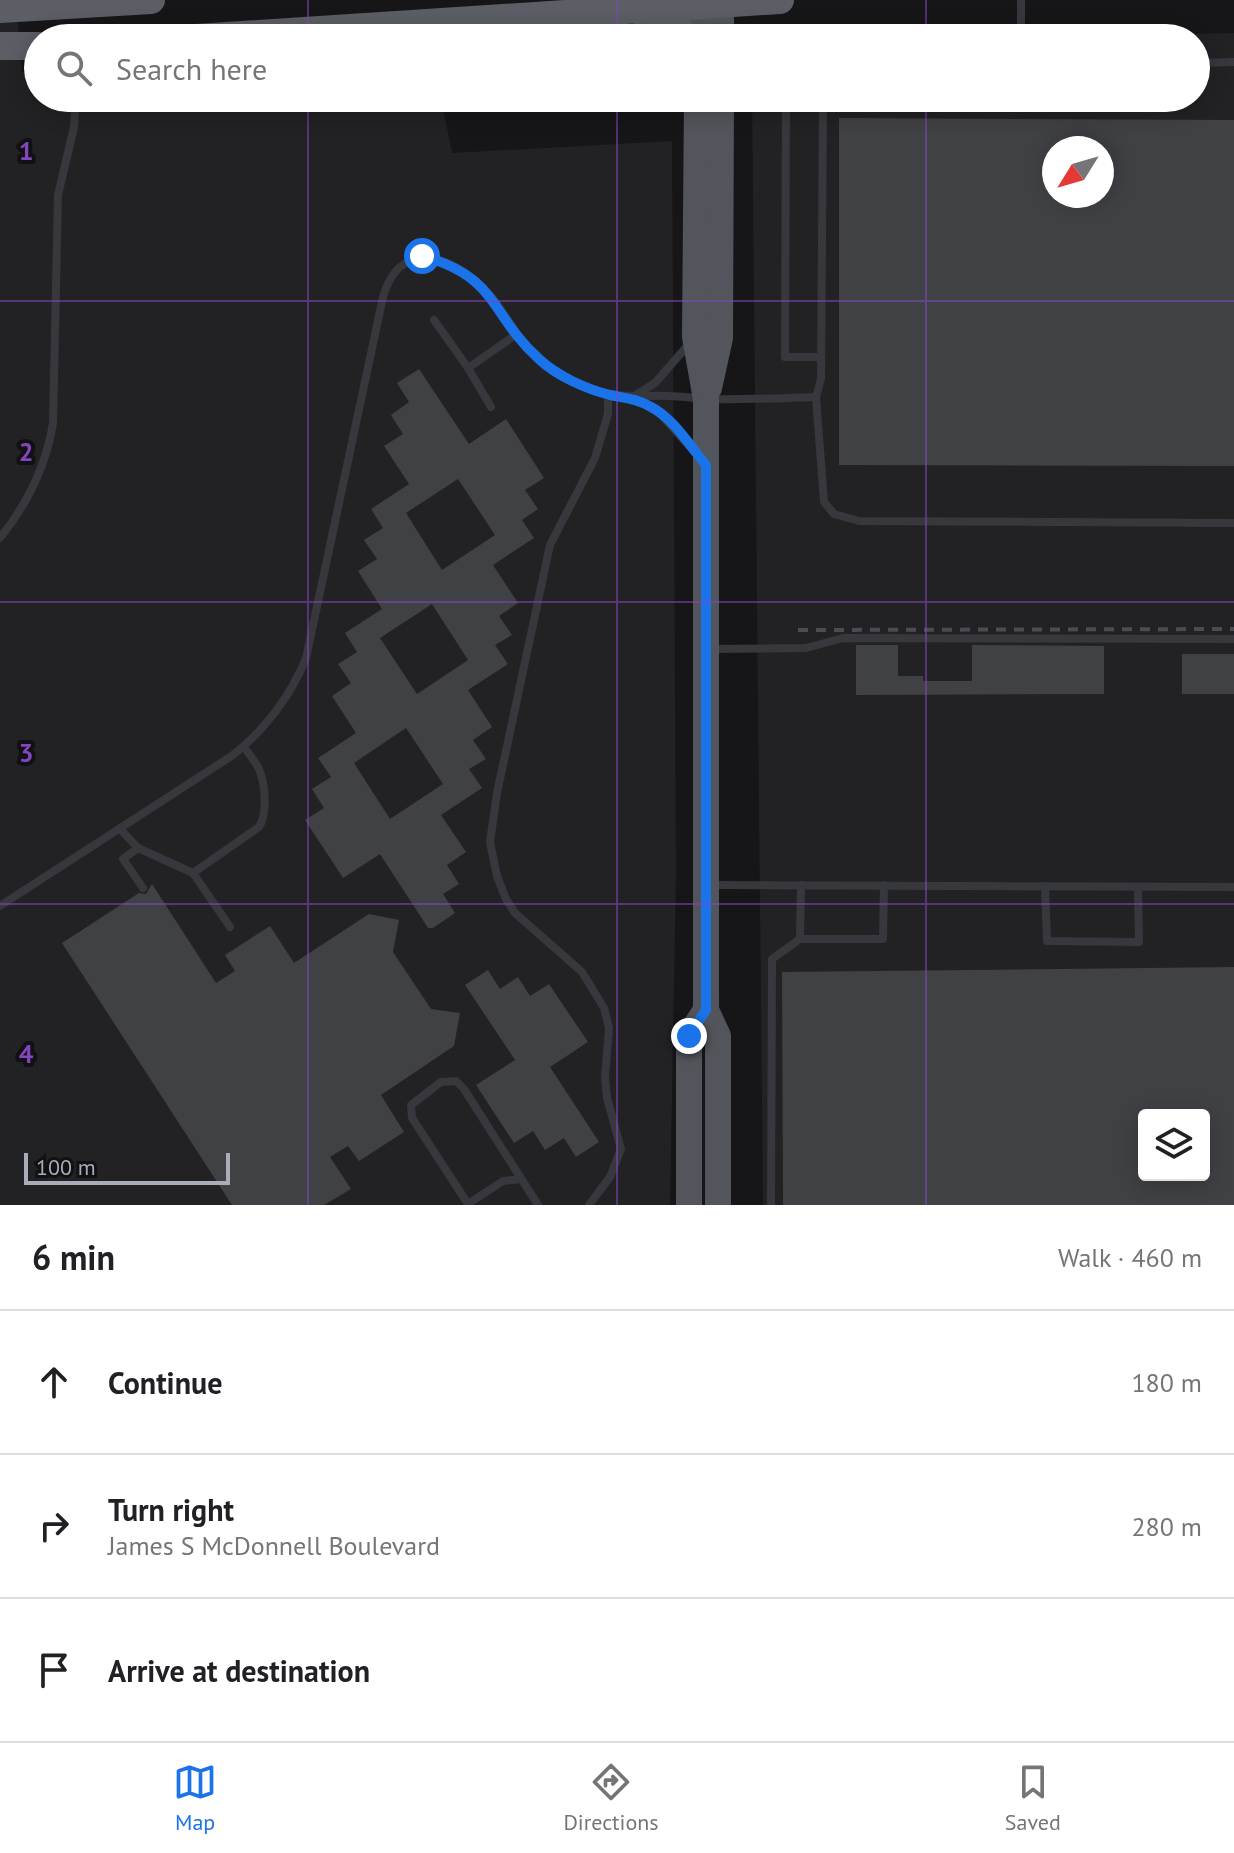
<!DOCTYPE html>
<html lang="en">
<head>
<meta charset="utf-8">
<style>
	body { margin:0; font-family:"PT Sans",sans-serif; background:#f6f6f6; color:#202124 }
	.controls { position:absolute; right:24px; bottom:24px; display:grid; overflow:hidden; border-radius:8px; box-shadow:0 4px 20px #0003 }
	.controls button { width:72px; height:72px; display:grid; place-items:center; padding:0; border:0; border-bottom:2px solid #e0e0e0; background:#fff; color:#202124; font:40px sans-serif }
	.compass { position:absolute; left:1042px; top:136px; width:72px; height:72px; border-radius:50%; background:#fff; box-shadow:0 4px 20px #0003; rotate:233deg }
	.scale { position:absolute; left:24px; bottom:20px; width:206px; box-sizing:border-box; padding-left:8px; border:4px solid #a8adb8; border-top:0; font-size:22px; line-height:28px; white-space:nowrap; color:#a8adb8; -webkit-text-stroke:6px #111113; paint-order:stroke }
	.stop { position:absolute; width:24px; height:24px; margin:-18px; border:6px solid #1a73e8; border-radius:50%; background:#fff }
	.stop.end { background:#1a73e8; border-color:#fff; box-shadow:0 2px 8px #0008 }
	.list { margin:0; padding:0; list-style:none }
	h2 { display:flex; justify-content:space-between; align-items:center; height:104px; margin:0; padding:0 32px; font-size:34px }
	h2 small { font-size:26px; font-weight:400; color:#757577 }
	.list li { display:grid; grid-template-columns:52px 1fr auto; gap:24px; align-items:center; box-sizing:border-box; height:144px; padding:0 32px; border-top:2px solid #e0e0e0 }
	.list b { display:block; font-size:30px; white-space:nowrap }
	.list p { margin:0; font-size:26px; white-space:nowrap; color:#757577 }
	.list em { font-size:26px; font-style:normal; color:#757577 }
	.icon { flex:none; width:44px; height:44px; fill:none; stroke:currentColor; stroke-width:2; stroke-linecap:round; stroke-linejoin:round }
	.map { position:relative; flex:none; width:1234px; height:1205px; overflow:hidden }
	.search { position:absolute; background:#fff; box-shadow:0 4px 20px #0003; left:24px; right:24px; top:24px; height:88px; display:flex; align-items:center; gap:20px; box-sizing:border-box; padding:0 28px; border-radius:44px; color:#757577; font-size:30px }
	.sheet { height:536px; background:#fff }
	nav { display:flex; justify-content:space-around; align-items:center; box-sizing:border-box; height:112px; border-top:2px solid #e0e0e0; background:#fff; font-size:22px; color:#757577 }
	nav a { display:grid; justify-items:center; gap:4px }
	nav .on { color:#1a73e8 }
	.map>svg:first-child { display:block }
	.built { fill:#222225; fill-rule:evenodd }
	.building { fill:#404145; fill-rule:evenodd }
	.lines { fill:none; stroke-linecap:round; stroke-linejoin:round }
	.service { stroke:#37383d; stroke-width:8 }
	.primary { stroke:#53555c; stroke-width:26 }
	.trunk { stroke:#5b5e65; stroke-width:28 }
	.rail { stroke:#4a4c52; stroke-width:4; stroke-dasharray:10 8; stroke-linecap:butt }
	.route { stroke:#1a73e8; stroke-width:10 }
	.grid { fill:none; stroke:#8446be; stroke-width:2; stroke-opacity:0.55 }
	.grid-label { font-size:26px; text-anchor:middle; font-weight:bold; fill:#8446be; stroke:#111113; stroke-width:8; stroke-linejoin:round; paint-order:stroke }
</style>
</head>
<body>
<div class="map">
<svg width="1234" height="1205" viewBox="0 0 1234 1205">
	<rect width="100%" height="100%" fill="#161618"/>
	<!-- built -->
	<g class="built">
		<path d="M0 0H16L22 72H38V98H441L452 153 672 141 676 873 670 1205H0Z"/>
		<path d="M1234 33V1205H763L752 98H1196V38H995ZM1054 148H1102V196H1054ZM1144 1115H1204V1175H1144Z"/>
	</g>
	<!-- building -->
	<g class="building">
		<path d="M839 118 1234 120V466L839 465ZM1054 148H1102V196H1054Z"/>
		<path d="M419 369 469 444 506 419 544 478 525 490 538 509 522 520 534 538 493 565 518 603 499 616 512 635 495 645 508 664 468 690 492 727 473 740 486 759 469 769 482 788 441 815 466 852 447 865 459 884 443 894 455 913 433 928H428L380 854 343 878 305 820 324 808 312 789 331 777 318 758 356 733 332 696 351 683 338 664 357 652 345 633 382 609 358 571 377 559 364 540 383 528 371 509 409 484 384 446 403 434 391 415 409 402 397 383ZM458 479 495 535 442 570 406 513ZM432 604 468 660 417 694 380 638ZM406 728 443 784 390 819 354 763Z"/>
		<path d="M856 645H898V676H923V681H972V645L1104 646V694L856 695Z"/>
		<rect x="1182" y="654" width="52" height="40"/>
		<path d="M152 884 216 983 235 971 225 955 270 926 294 963 369 914 399 920 393 952 431 1009 460 1013 454 1046 381 1095 404 1132 359 1161 348 1146 330 1157 351 1189 336 1198 324 1205H232L62 943 139 893 146 894Z"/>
		<path d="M1234 967V1205H783L782 972ZM1144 1115H1204V1175H1144Z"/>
		<path d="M488 970 500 989 518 977 530 996 549 984 588 1042 550 1067 599 1142 576 1157 564 1138 545 1150 533 1131 514 1143 476 1085 515 1060 465 985Z"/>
	</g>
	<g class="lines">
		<!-- service -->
		<g class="service">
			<path d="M1021 38V0"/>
			<path d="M1196 63 1234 62"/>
			<path d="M823 98 821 379 816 397 824 502 834 514 859 521 1234 523"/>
			<path d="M434 320 468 368 491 407"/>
			<path d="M821 357H785L786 101H823"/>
			<path d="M468 368 517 334"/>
			<path d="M636 395 655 383 689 344"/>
			<path d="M633 398 655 408 699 457"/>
			<path d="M0 538C28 503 46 467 53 423L58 195 74 127 76 98"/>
			<path d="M711 649 806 648 843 638 1234 639"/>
			<path d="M120 829 138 848 193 873 259 827C268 813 265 783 259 769 255 761 249 754 244 747"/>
			<path d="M138 848 123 859 143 888"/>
			<path d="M193 873 230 927"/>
			<path d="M711 885 1234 887"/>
			<path d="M1045 886 1047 941 1139 942 1138 887"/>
			<path d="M0 906 233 755C264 731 292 694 306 658L383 297C401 234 458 258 490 295 505 312 514 333 530 350 545 366 565 378 585 386 618 400 636 395 669 396 681 396 693 398 706 399 742 400 779 398 816 397"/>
			<path d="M800 939H883L884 885"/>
			<path d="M521 1179 503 1181 468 1204 412 1118 411 1105 441 1082 456 1081 464 1089 538 1205"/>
			<path d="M589 1205 610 1177 621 1149 607 1098 605 1077 609 1028 604 1008 582 972 515 913 506 899 497 876 490 842 497 793 550 545 595 458 608 414V394"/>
			<path d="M771 1205 772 959 800 939 801 885"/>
		</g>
		<!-- primary -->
		<g class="primary">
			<path d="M721 0V38"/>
			<path d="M697 38 698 0"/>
			<path d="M697 98 695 337 706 399V1010L718 1036V1205"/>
			<path d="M709 388 720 338 721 98"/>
			<path d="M689 1205V1036L706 1010"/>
		</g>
		<!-- trunk -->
		<g class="trunk">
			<path d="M0 9 151 0"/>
			<path d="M641 12 677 27 685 38"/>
			<path d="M196 38 780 0"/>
			<path d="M0 46H38"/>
		</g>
		<!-- rail -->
		<path class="rail" d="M798 630 1234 629"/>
	</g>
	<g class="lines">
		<!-- route -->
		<path class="route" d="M422 256C499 277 489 314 539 359 557 376 586 389 610 395 625 398 638 399 651 407 673 418 690 446 706 465V1010L689 1036"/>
	</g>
	<!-- grid -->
	<path class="grid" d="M308 0V38M617 0V38M926 0V38M308 98V1205M617 98V1205M926 98V1205M0 301H1234M0 602H1234M0 904H1234"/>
	<g class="grid-label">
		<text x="26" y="160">1</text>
		<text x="26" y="461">2</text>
		<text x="26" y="762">3</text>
		<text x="26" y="1063">4</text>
	</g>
</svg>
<div class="controls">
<button><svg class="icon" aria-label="layers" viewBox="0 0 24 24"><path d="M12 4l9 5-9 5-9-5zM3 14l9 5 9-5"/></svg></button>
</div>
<svg class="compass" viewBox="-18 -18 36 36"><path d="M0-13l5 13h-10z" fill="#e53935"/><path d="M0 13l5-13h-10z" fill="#757577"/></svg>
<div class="scale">100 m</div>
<div class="stop" style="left:422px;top:256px"></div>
<div class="stop end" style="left:689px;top:1036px"></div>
<div class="search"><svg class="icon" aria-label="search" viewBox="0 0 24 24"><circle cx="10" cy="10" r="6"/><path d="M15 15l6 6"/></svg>Search here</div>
</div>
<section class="sheet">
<h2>6 min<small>Walk · 460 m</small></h2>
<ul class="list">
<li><svg class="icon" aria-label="ahead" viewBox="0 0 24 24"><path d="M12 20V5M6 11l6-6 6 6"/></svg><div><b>Continue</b></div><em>180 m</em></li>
<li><svg class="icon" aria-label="right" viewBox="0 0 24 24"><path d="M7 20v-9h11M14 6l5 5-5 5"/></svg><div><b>Turn right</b><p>James S McDonnell Boulevard</p></div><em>280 m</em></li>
<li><svg class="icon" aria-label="arrive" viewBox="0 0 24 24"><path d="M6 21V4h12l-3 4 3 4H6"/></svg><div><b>Arrive at destination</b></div></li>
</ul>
</section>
<nav>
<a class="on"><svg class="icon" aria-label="map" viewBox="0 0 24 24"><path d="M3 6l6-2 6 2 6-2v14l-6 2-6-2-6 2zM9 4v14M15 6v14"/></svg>Map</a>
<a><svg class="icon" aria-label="directions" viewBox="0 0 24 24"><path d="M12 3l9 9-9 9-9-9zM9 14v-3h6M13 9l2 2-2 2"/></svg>Directions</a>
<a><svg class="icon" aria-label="saved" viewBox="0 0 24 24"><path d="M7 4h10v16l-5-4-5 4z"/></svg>Saved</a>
</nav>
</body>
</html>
